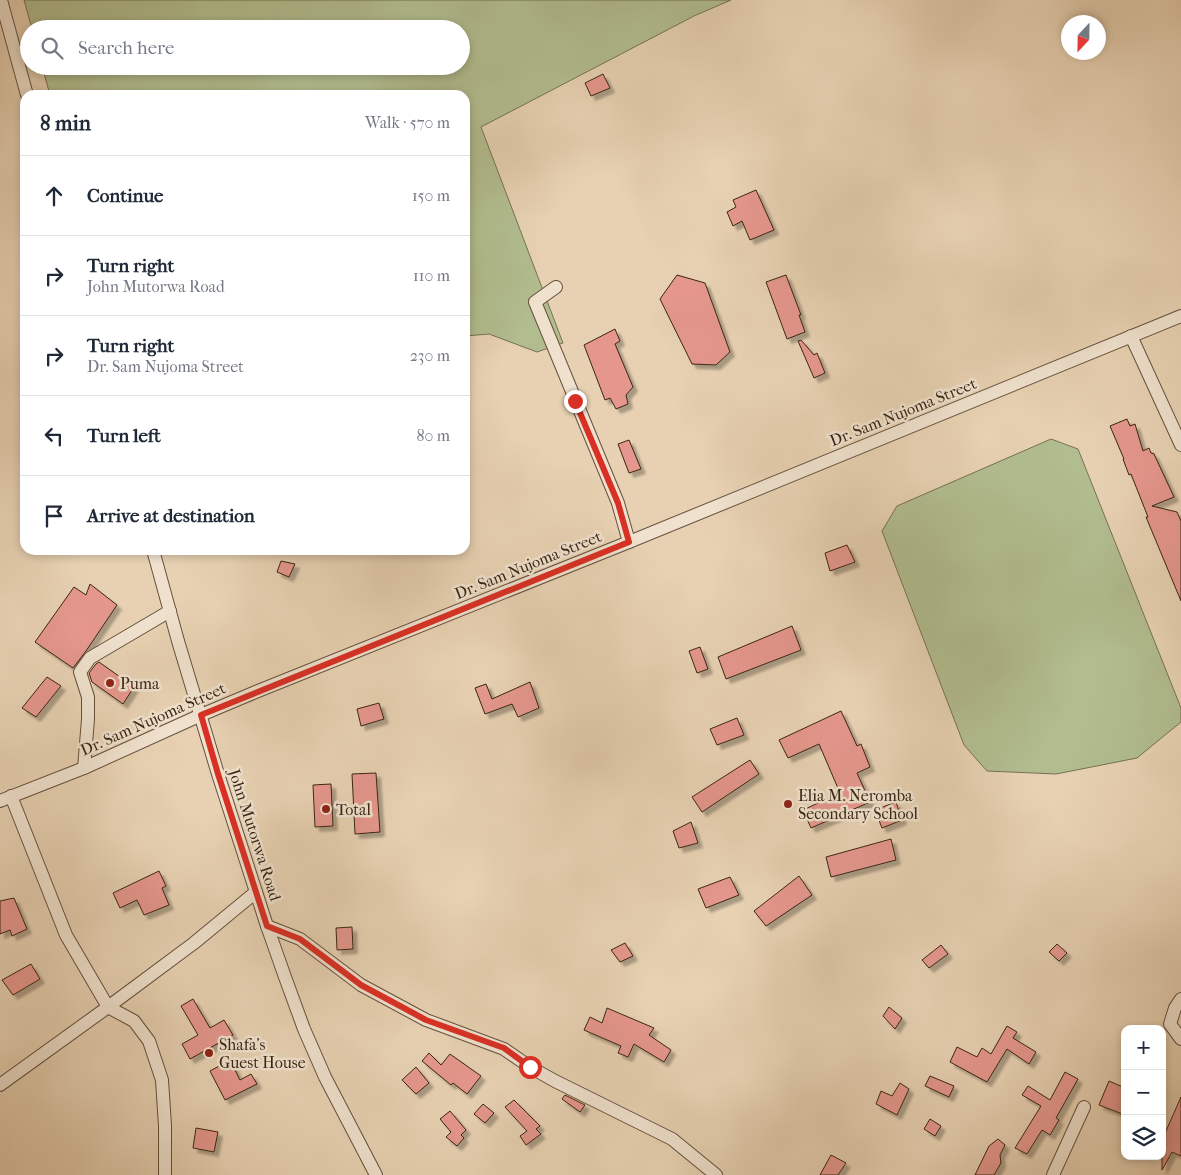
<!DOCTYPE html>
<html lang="en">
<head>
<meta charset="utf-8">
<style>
	body { margin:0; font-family:"IM FELL French Canon",serif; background:#f6f6f7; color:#1f2937 }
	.controls { position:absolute; right:15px; bottom:15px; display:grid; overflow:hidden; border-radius:10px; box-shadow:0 2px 8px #0003 }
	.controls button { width:45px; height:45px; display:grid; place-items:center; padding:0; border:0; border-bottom:1px solid #e0e1e3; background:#fff; color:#1f2937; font:25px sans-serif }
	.compass { position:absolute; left:1061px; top:15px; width:45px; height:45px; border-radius:50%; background:#fff; box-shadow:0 2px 8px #0003; rotate:202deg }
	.stop { position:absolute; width:15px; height:15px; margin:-11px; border:4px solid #d93025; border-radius:50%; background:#fff }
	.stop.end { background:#d93025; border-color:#fff; box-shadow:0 1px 5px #0008 }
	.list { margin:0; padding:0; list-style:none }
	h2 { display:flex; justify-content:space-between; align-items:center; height:65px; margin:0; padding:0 20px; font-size:21px }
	h2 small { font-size:16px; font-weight:400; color:#747a83 }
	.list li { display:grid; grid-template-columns:32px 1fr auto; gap:15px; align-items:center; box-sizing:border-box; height:80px; padding:0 20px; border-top:1px solid #e0e1e3 }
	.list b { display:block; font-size:19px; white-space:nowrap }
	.list p { margin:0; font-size:16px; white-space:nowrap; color:#747a83 }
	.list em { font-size:16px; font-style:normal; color:#747a83 }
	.icon { flex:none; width:28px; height:28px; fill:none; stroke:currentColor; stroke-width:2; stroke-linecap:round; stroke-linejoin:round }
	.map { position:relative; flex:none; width:1181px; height:1175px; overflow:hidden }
	.search { position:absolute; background:#fff; box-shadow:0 2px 8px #0003; left:20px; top:20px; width:450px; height:55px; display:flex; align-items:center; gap:12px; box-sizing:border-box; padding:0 18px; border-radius:28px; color:#747a83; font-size:19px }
	.panel { position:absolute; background:#fff; box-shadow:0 2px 8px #0003; left:20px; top:90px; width:450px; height:465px; border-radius:15px }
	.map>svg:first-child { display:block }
	.green { fill:#b1bd8f; stroke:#767152 }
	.building { fill:#e5978d; stroke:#3a2514; filter:url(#shadow) }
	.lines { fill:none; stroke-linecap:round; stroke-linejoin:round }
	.minor-casing { stroke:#65503c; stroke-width:14 }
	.minor { stroke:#efe1cd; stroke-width:12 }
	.route { stroke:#d93025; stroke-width:6 }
	.poi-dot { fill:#8f2418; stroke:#efe1cd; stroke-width:2 }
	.labels { text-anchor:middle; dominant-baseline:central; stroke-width:5; stroke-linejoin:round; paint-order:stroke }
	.street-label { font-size:16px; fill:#3a2514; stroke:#efe1cd }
	.poi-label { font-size:16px; fill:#3a2514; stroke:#efe1cd; text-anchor:start }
</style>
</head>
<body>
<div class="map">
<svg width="1181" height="1175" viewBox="0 0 1181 1175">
	<defs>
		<filter id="shadow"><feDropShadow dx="4.5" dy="4.5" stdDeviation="1" flood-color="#0004"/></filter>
	</defs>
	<rect width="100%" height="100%" fill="#e7d1b2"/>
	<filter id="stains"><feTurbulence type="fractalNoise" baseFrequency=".004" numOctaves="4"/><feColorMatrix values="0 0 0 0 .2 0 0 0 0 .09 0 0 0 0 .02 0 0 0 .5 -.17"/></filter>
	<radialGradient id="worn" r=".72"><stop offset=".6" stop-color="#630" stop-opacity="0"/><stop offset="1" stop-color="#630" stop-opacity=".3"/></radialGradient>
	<!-- green -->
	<g class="green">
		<path d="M24 0H731L694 16 481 127 563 343 537 352 489 334 465 336V95H50L42 66H461V29H32Z"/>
		<path d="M1051 439 1078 449 1181 708V722L1137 758 1056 774 987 771 964 745 882 531 897 506Z"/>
	</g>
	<!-- building -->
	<g class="building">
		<path d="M603 74 610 88 591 96 585 83Z"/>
		<path d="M756 190 774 230 750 240 742 221 733 226 727 212 736 207 733 200Z"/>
		<path d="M677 275 705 283 730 352 716 365 692 364 660 299Z"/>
		<path d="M786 275 801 315H799L805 332 787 339 766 282Z"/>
		<path d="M615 329 620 341 615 344 633 387 626 395 628 404 616 409 610 398 605 400 584 345Z"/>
		<path d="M801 340 814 355 817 353 825 373 814 378 798 341Z"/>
		<path d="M1127 419 1130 426 1135 424 1143 451 1149 448 1151 453 1154 454 1174 497 1152 506 1177 512 1181 521V601L1146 517H1148L1131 474 1129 475 1123 459H1124L1110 426Z"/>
		<path d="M629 440 641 469 629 473 618 444Z"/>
		<path d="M847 545 855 562 830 571 825 553Z"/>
		<path d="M281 561 295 564 289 577 277 572Z"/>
		<path d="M90 584 117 605 86 651 73 668 35 642 74 587 86 595Z"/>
		<path d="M792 626 801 650 726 679 718 657Z"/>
		<path d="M700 647 708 669 697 673 689 651Z"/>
		<path d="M99 662 134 687 123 704 92 682 89 673 96 664Z"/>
		<path d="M47 677 61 686 36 717 22 708Z"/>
		<path d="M530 682 539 708 518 717 512 704 485 714 475 688 486 684 492 699Z"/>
		<path d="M379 703 384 719 361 726 357 709Z"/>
		<path d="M841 711 857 746 861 744 870 767 857 773 870 802 811 828 803 810 840 793 819 744 788 758 779 740Z"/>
		<path d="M737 718 744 735 717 745 710 729Z"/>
		<path d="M750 760 759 774 702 812 692 797Z"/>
		<path d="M376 773 380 832 355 834 352 774Z"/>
		<path d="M331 784 333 826 315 827 313 785Z"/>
		<path d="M896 802 902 820 882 828 875 810Z"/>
		<path d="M691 822 698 843 679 848 673 831Z"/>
		<path d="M891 839 896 860 831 877 826 857Z"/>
		<path d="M159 871 166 886 162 888 169 905 144 915 137 900 120 908 113 893Z"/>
		<path d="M799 876 812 895 766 926 754 911Z"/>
		<path d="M730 877 739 895 706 908 698 889Z"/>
		<path d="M14 898 27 929 12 936 10 930 0 934V901Z"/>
		<path d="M352 927 353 949 337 950 336 928Z"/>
		<path d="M625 943 633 956 620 962 611 950Z"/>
		<path d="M1057 944 1067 953 1059 961 1049 952Z"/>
		<path d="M941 945 948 954 929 968 922 960Z"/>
		<path d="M31 964 40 979 13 995 2 980Z"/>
		<path d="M193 999 210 1028 224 1020 233 1035 190 1059 182 1044 198 1035 181 1006Z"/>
		<path d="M889 1007 902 1018 895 1029 883 1016Z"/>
		<path d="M607 1008 654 1028 649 1035 671 1050 664 1062 634 1044 628 1057 618 1053 621 1046 584 1030 590 1017 602 1023Z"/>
		<path d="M1007 1026 1017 1032 1013 1038 1036 1052 1029 1064 1007 1049 987 1082 950 1062 957 1047 977 1057 982 1048 991 1054Z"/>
		<path d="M429 1053 441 1065 450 1054 481 1076 467 1094 453 1083 451 1085 422 1061Z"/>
		<path d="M230 1060 240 1080 251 1074 257 1084 225 1100 210 1071Z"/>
		<path d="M416 1067 429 1083 416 1094 402 1080Z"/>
		<path d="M1065 1072 1078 1079 1056 1118 1059 1120 1050 1135 1042 1130 1027 1154 1015 1148 1041 1106 1022 1095 1028 1086 1050 1100Z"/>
		<path d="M930 1076 954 1086 949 1097 925 1086Z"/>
		<path d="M1109 1081 1125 1088V1115L1099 1105Z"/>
		<path d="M900 1083 909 1089 897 1115 876 1104 881 1091 892 1096Z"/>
		<path d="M565 1095 585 1105 580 1112 562 1099Z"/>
		<path d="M1181 1097V1156L1172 1152 1162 1170V1140Z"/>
		<path d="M514 1100 540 1126 536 1129 541 1134 526 1145 520 1136 527 1131 505 1107Z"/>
		<path d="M483 1104 494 1113 485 1123 474 1114Z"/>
		<path d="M450 1111 466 1130 461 1135 464 1138 457 1146 446 1137 451 1132 440 1119Z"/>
		<path d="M930 1119 941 1126 935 1136 924 1129Z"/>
		<path d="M196 1128 218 1132 214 1152 193 1148Z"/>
		<path d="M998 1139 1005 1145 1000 1155 1001 1163 994 1175H975L989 1146Z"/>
		<path d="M831 1155 846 1163 838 1175H820Z"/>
	</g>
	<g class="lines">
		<!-- minor casing -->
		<g class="minor-casing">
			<g id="minor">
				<path d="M1 0 27 95"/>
				<path d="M556 287 535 302 618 503 629 542"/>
				<path d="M1131 336 1181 445"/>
				<path d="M153 550 178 641 218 774 267 926 285 977 304 1029 325 1077 376 1175"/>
				<path d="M84 768 88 719V697L80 672 90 658 170 611"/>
				<path d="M11 796 66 935 108 1007 134 1021 149 1041 162 1080 165 1126V1175"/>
				<path d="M0 801 84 768 201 715 258 691 629 542 1181 316"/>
				<path d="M267 926 300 939 361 985 426 1020 504 1049 530 1067 555 1081 672 1139 716 1175"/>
				<path d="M1181 999 1175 1008 1170 1024 1181 1039"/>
				<path d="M0 1085 108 1007 194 943 256 892"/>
				<path d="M1053 1175 1084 1107"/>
			</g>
		</g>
		<!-- minor -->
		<use href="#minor" class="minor"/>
	</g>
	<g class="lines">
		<!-- route -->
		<path class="route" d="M530 1067 504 1048 426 1020 361 985 300 939 267 926 218 774 201 715 629 542 618 503 575 401"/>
	</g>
	<!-- markers -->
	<g class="poi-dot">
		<circle cx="110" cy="683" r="5"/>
		<circle cx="788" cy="804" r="5"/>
		<circle cx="326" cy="809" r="5"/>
		<circle cx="209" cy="1053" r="5"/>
	</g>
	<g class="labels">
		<!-- street labels -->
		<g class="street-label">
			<text transform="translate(903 412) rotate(-22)">Dr. Sam Nujoma Street</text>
			<text transform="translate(528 565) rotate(-22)">Dr. Sam Nujoma Street</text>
			<text transform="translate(153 719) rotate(-24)">Dr. Sam Nujoma Street</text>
			<text transform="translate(255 835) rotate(72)">John Mutorwa Road</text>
		</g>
		<!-- poi labels -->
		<g class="poi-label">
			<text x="120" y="683">Puma</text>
			<text x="798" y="795">Elia M. Neromba<tspan x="798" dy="18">Secondary School</tspan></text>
			<text x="336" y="809">Total</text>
			<text x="219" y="1044">Shafa's<tspan x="219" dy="18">Guest House</tspan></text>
		</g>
	</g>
	<rect width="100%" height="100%" filter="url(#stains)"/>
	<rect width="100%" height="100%" fill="url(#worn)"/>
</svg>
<div class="controls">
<button>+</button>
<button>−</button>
<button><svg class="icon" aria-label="layers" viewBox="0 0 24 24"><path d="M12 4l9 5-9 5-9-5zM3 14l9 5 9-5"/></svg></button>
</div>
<svg class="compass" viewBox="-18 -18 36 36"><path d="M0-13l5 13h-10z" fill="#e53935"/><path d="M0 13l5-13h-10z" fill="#747a83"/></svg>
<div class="stop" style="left:530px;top:1067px"></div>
<div class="stop end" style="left:575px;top:401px"></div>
<div class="search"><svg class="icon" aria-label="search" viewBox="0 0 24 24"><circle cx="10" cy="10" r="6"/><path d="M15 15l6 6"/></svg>Search here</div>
<section class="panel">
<h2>8 min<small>Walk · 570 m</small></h2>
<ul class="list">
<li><svg class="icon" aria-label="ahead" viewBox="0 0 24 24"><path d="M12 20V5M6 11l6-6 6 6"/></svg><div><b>Continue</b></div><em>150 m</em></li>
<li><svg class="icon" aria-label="right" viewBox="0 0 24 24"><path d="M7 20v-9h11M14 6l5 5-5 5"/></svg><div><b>Turn right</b><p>John Mutorwa Road</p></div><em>110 m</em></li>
<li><svg class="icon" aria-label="right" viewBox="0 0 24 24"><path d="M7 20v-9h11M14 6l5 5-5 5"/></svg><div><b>Turn right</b><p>Dr. Sam Nujoma Street</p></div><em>230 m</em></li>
<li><svg class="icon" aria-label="left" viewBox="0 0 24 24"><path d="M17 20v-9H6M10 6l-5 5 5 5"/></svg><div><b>Turn left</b></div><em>80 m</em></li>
<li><svg class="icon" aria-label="arrive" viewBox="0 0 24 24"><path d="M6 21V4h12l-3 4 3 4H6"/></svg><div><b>Arrive at destination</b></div></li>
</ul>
</section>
</div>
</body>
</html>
